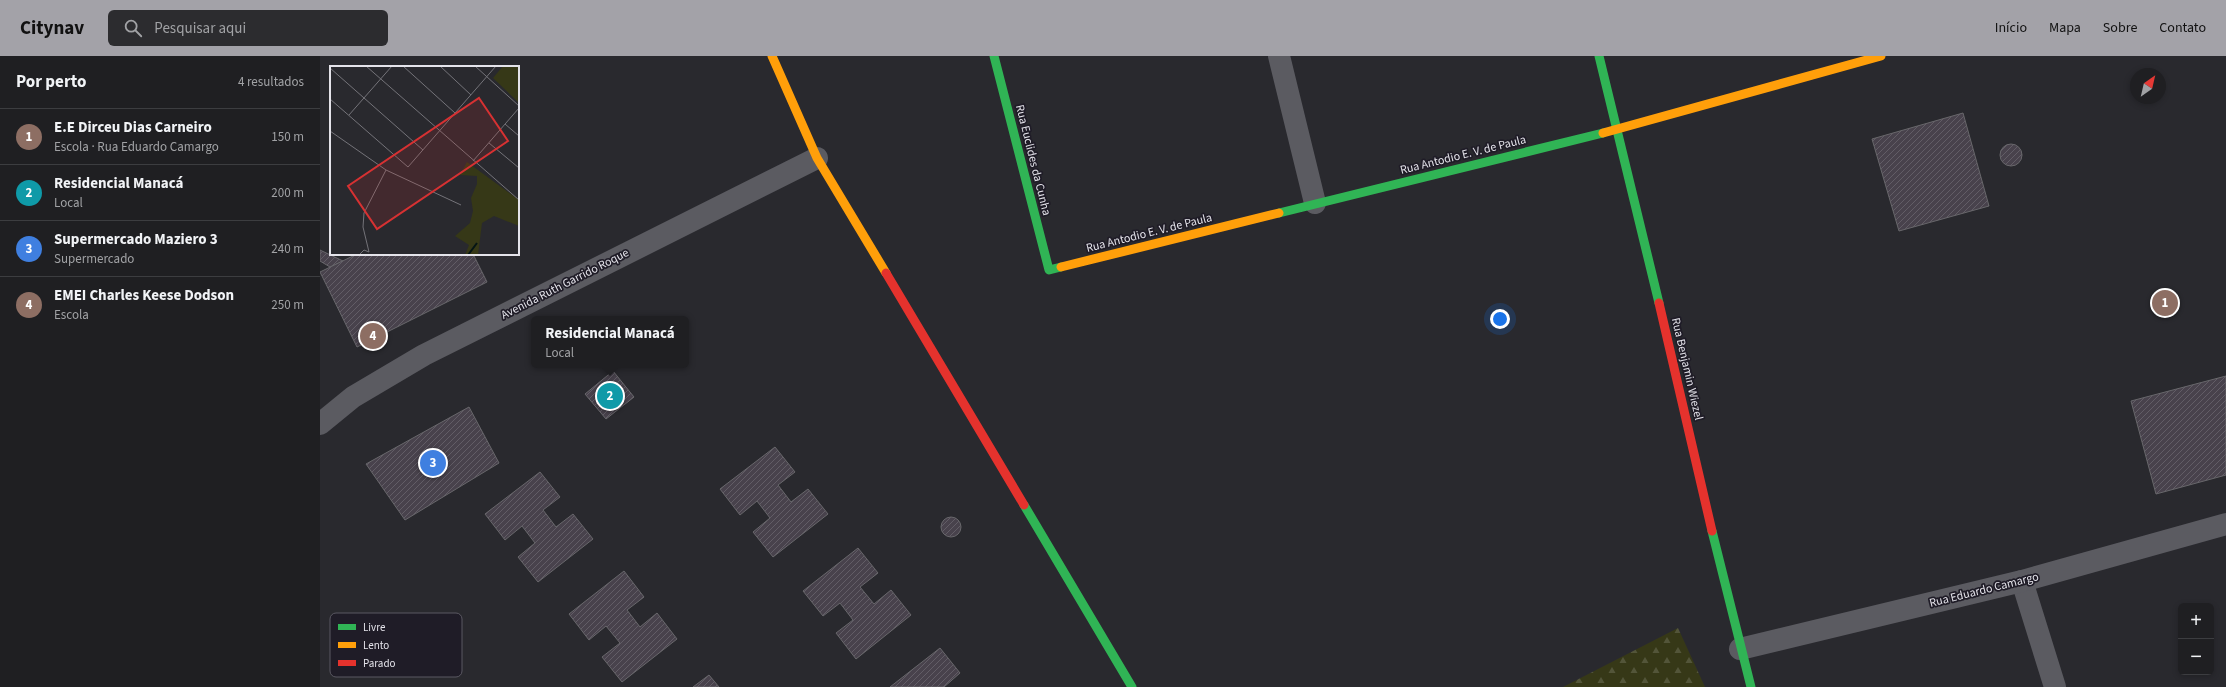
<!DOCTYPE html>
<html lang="pt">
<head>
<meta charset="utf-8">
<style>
	body { margin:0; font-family:"Source Sans 3",sans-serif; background:#2c2c2f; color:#f1f3f6 }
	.controls { position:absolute; right:12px; bottom:12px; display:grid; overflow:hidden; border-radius:6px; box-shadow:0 2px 6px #0003 }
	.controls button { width:36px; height:36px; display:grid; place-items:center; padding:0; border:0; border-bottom:1px solid #3c3d40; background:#1f1f22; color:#f1f3f6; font:20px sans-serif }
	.compass { position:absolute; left:1810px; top:12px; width:36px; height:36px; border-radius:50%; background:#1f1f22; box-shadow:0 2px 6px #0003; rotate:34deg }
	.you { position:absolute; left:1180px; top:263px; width:14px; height:14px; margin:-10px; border:3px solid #fff; border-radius:50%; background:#1a73e8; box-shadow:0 0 0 6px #1a73e833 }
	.badge { display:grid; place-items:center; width:26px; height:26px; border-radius:50%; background:#a3a2a8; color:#fff; font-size:13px; font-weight:700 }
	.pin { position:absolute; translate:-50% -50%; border:2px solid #fff; box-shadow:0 1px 4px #0006 }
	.popup { position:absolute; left:211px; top:260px; width:158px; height:52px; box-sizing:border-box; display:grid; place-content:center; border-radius:6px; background:#1f1f22; filter:drop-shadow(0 1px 3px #0005); font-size:13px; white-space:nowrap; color:#a1a2a5 }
	.popup b { font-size:15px; color:#f1f3f6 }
	.popup::after { content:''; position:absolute; left:50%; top:100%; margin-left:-8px; border:8px solid transparent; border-top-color:#1f1f22 }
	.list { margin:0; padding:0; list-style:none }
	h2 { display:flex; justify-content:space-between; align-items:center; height:52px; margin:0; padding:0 16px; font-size:17px }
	h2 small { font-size:13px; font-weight:400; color:#a1a2a5 }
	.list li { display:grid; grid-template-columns:26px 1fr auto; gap:12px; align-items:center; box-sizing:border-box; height:56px; padding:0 16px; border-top:1px solid #3c3d40 }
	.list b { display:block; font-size:15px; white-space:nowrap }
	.list p { margin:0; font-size:13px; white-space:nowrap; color:#a1a2a5 }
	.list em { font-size:13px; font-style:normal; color:#a1a2a5 }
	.icon { flex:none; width:22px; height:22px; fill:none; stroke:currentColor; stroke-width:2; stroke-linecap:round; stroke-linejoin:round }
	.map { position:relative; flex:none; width:1906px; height:631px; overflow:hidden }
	header { display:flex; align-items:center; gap:24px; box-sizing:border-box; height:56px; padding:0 20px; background:#a3a2a8; color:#111 }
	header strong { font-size:19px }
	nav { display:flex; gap:22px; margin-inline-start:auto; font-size:14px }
	.search { width:280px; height:36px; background:#2c2c2f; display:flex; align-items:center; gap:10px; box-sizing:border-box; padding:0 14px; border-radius:6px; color:#a1a2a5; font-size:15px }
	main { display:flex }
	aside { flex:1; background:#1f1f22 }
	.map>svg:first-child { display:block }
	.forest { fill:url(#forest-firs) }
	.building { fill:url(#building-hatch); stroke:#68676b }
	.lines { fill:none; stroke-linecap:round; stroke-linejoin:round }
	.street { stroke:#5b5b61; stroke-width:22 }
	.fast { stroke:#30b455; stroke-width:9 }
	.slow { stroke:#ff9f0a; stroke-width:9 }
	.jam { stroke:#e5322d; stroke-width:9 }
	.labels { text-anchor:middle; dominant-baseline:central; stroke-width:3.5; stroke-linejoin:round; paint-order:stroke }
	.street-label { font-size:12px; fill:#e4e3ea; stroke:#1f1c27 }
	.inset-river { fill:none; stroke:#041415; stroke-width:2 }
	.inset-road { fill:none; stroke:#747379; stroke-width:1 }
	.view { fill:#d73132; fill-opacity:0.15; stroke:#d73132; stroke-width:2 }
	.inset-edge { fill:none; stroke:#e4e3ea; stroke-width:2 }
	.key { fill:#1f1c27; stroke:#5a5862; stroke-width:1 }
	.key-label { font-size:11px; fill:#e4e3ea }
</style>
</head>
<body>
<header>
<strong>Citynav</strong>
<div class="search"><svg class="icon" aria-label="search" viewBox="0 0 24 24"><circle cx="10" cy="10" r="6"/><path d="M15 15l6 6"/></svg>Pesquisar aqui</div>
<nav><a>Início</a><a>Mapa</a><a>Sobre</a><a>Contato</a></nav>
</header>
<main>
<aside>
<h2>Por perto<small>4 resultados</small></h2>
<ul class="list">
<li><span class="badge" style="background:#8d6e63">1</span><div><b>E.E Dirceu Dias Carneiro</b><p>Escola · Rua Eduardo Camargo</p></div><em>150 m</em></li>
<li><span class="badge" style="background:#0f9aa8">2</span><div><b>Residencial Manacá</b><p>Local</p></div><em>200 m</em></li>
<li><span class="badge" style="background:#3f7fe0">3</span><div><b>Supermercado Maziero 3</b><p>Supermercado</p></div><em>240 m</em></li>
<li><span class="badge" style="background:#8d6e63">4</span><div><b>EMEI Charles Keese Dodson</b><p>Escola</p></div><em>250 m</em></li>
</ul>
</aside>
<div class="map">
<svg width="1906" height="631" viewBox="0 0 1906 631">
	<defs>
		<pattern id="forest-firs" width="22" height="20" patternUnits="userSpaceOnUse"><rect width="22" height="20" fill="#363817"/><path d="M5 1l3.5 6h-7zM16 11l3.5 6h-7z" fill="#535539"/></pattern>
		<pattern id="building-hatch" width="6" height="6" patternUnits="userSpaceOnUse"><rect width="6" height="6" fill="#48424c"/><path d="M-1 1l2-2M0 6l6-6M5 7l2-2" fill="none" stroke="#625d66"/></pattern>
	</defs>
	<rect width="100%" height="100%" fill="#29292e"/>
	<!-- forest -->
	<path class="forest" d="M1358 572 1385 631H1243Z"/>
	<!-- building -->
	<g class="building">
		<path d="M1643 57 1669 150 1579 175 1552 83Z"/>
		<circle cx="1691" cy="99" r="11"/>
		<path d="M0 194 23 205 10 211 0 205Z"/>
		<path d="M37 198H153L167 226 37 291 0 216Z"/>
		<path d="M293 315 314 341 286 363 265 338Z"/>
		<path d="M1906 320V419L1836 438 1811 345Z"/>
		<path d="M149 351 179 407 85 464 46 408Z"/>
		<path d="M455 391 475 416 458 429 471 446 488 433 508 458 453 501 433 476 450 462 437 445 420 459 400 433Z"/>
		<path d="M220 416 240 441 223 454 236 471 253 458 273 483 218 526 198 501 215 487 202 470 185 484 165 458Z"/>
		<circle cx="631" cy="471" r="10"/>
		<path d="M538 492 558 517 540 531 554 548 571 534 591 559 536 603 516 577 533 564 520 547 503 560 483 535Z"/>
		<path d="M304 515 324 541 307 554 320 571 337 557 357 583 302 626 282 601 300 587 286 570 269 584 249 558Z"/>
		<path d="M620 592 640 617 624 631H570Z"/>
		<path d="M389 619 399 631H373Z"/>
	</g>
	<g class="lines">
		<!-- street -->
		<g class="street">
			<path d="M959 0 995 147"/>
			<path d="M0 368 33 341 104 299 497 102"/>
			<path d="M1702 525 1735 631"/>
			<path d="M1420 593 1702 525 1906 468"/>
		</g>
		<!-- fast -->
		<g class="fast">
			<path d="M674 0 729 214 741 211"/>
			<path d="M1279 0 1339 247"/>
			<path d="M959 157 1283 77"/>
			<path d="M704 449 812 631"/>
			<path d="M1392 475 1431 631"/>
		</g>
		<!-- slow -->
		<g class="slow">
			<path d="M452 0 497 102 566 217"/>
			<path d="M1283 77 1561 0"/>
			<path d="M741 211 959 157"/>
		</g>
		<!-- jam -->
		<g class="jam">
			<path d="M566 217 704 449"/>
			<path d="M1339 247 1392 475"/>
		</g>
	</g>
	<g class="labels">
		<!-- street labels -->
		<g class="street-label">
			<text transform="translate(1143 99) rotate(-14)">Rua Antodio E. V. de Paula</text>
			<text transform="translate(713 104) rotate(76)">Rua Euclides da Cunha</text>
			<text transform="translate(829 177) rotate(-14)">Rua Antodio E. V. de Paula</text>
			<text transform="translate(245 228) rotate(-27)">Avenida Ruth Garrido Roque</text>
			<text transform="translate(1367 313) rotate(77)">Rua Benjamin Wiezel</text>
			<text transform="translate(1664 534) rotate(-14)">Rua Eduardo Camargo</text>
		</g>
	</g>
	<!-- overview -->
	<g transform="translate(10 10)">
		<rect width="189" height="189" fill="#29292e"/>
		<path d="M137 96 189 134V160L164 150 152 157 148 189H135L139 179 125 170 140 157 143 145 141 132 147 118V110L130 109Z" fill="#363817"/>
		<path d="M173 0H189L188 36 163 12Z" fill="#363817"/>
		<path class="inset-river" d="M138 189 147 177"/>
		<path class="inset-road" d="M36 0 189 134M73 0 125 47M110 0 141 29M145 0 189 40M0 2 93 84M0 33 78 101 166 0M19 49 62 0M175 58 189 70M0 65 56 104 131 139M159 77 189 102M143 95 189 42M39 186 33 161 34 147 56 104M29 189 34 184 39 186"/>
		<path class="view" d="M149 32 178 75 47 163 18 120Z"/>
		<rect width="189" height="189" class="inset-edge"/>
	</g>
	<!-- legend -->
	<rect x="10" y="557" width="132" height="64" rx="6" class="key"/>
	<rect x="18" y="568" width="18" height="6" fill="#30b455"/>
	<rect x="18" y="586" width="18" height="6" fill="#ff9f0a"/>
	<rect x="18" y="604" width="18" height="6" fill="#e5322d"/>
	<g class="key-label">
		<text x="43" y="575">Livre</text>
		<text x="43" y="593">Lento</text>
		<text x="43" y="611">Parado</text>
	</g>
</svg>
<div class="controls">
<button>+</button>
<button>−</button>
</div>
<svg class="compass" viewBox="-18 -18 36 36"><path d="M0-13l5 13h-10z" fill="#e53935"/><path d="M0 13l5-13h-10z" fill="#a1a2a5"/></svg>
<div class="you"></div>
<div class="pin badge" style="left:1845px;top:247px;background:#8d6e63">1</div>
<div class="pin badge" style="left:290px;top:340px;background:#0f9aa8">2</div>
<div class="popup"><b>Residencial Manacá</b>Local</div>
<div class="pin badge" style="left:113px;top:407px;background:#3f7fe0">3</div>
<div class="pin badge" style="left:53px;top:280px;background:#8d6e63">4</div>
</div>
</main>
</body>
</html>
